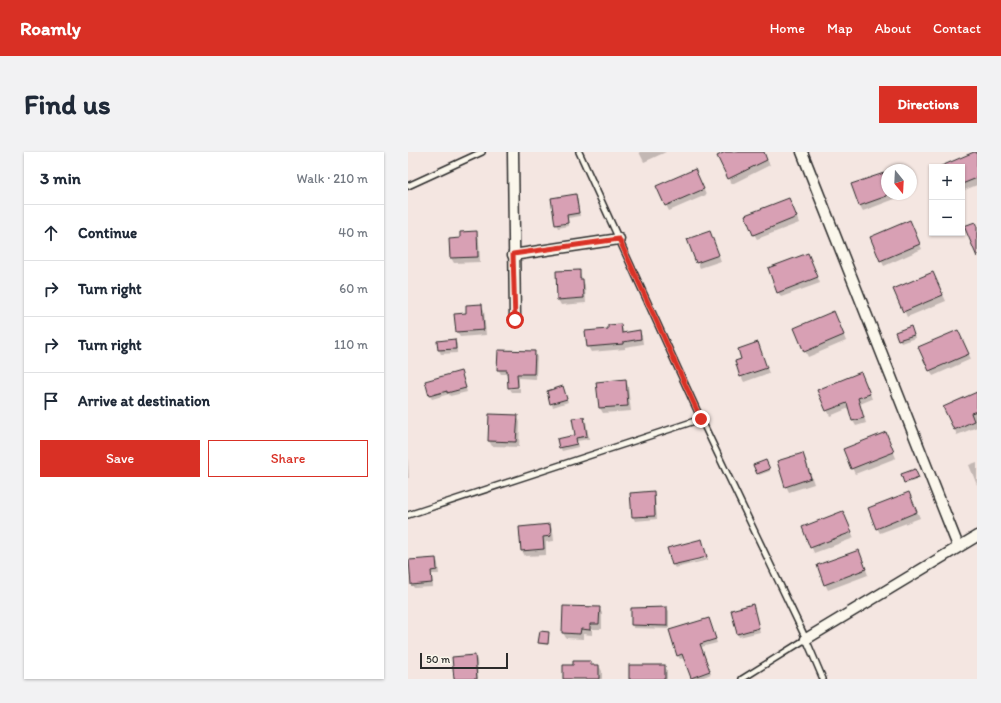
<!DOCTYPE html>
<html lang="en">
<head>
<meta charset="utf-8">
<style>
	body { margin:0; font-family:Itim,sans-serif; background:#f2f2f3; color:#1f2937 }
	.controls { position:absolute; right:12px; top:12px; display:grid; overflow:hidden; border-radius:0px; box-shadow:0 1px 3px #0004 }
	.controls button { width:36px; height:36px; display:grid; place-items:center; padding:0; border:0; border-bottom:1px solid #e0e1e3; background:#fff; color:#1f2937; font:20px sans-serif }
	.compass { position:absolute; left:473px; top:12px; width:36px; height:36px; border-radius:50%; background:#fff; box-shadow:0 1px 3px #0004; rotate:162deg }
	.scale { position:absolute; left:12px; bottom:10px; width:88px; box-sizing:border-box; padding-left:4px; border:2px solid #2b2b2b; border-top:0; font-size:11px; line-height:14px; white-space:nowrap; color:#2b2b2b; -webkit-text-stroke:3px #fbf7ec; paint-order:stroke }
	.stop { position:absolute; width:12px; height:12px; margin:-9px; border:3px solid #d93025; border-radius:50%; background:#fff }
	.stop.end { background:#d93025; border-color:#fff; box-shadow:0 1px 4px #0008 }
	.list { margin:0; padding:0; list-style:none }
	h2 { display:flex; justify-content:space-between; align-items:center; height:52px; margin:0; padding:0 16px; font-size:17px }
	h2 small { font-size:13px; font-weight:400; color:#747a83 }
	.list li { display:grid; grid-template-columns:26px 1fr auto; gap:12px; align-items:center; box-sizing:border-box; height:56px; padding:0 16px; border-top:1px solid #e0e1e3 }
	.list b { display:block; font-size:15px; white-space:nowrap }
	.list em { font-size:13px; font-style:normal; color:#747a83 }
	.actions { display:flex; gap:8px; padding:12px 16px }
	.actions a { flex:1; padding:9px 0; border:1px solid #d93025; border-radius:0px; text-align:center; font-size:14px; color:#d93025 }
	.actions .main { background:#d93025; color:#fff }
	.icon { flex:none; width:22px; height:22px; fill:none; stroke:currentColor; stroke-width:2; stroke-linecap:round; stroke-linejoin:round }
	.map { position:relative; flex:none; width:569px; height:527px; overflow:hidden; border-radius:0px }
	header { display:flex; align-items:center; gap:24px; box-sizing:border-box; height:56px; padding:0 20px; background:#d93025; color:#fff }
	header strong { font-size:19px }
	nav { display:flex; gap:22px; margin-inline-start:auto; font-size:14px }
	.intro { display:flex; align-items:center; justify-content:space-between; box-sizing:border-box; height:96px; padding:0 24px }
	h1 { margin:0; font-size:28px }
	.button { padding:10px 18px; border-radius:0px; background:#d93025; color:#fff; font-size:14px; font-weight:700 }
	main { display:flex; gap:24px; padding:0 24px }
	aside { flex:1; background:#fff; border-radius:0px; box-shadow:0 1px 3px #0004 }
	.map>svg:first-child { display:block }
	.shadow { fill:#0003 }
	.building { fill:#d8a0b4; stroke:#2b2b2b }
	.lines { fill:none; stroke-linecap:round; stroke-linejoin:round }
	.service-casing { stroke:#2b2b2b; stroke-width:8 }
	.minor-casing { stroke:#2b2b2b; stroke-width:13 }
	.service { stroke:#fbf7ec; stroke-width:5 }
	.minor { stroke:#fbf7ec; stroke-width:10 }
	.route { stroke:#d93025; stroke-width:5 }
</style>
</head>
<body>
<header>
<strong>Roamly</strong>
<nav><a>Home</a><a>Map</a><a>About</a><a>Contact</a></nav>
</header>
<div class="intro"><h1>Find us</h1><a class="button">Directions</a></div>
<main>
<aside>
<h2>3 min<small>Walk · 210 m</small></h2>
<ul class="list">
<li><svg class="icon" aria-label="ahead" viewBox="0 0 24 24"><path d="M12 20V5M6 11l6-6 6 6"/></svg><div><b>Continue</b></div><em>40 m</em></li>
<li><svg class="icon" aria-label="right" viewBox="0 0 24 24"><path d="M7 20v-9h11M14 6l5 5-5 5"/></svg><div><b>Turn right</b></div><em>60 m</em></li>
<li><svg class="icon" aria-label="right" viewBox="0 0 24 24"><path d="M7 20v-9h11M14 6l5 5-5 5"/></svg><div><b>Turn right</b></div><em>110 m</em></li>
<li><svg class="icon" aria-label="arrive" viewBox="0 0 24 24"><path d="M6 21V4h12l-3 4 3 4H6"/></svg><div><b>Arrive at destination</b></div></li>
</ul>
<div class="actions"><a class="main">Save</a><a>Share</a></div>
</aside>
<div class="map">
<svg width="569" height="527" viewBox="0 0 569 527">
	<rect width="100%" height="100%" fill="#f4e6e1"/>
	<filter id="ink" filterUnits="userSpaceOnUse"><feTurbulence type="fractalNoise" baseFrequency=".025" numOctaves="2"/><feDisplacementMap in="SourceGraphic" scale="8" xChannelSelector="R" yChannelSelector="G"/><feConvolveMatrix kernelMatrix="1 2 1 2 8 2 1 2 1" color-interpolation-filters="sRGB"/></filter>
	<g filter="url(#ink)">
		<!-- shadow -->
		<g class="shadow">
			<path d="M231 0H258L236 10Z"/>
			<path d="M319 0H355L362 13 324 32 310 4Z"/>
			<path d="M569 0V33L554 39V15H533Z"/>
			<path d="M479 21V42H495V44L455 59 452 54Z"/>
			<path d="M290 24 298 43 261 59 249 35Z"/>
			<path d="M167 43 169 46 172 64 160 66 161 74 150 76 148 72Z"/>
			<path d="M384 52 391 71 349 87 346 82Z"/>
			<path d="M504 75 514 97 476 114 473 108Z"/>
			<path d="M68 80 71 86 72 110 46 111 43 106 42 88 53 87Z"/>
			<path d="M302 80 313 109 292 116 280 88Z"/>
			<path d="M400 102 412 131 373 145 370 140Z"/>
			<path d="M171 119 177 133 178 151 153 153 150 148Z"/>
			<path d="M525 121 538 149 499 165 487 137Z"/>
			<path d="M73 153 76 158 78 183 52 185 49 180 48 163 59 162Z"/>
			<path d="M429 166 438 189 400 205 387 177Z"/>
			<path d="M213 173 215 178 216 182 231 179 234 184 235 192 217 195V197L183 200 180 195 178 180 202 177Z"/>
			<path d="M504 178 507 186 493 191 488 180Z"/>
			<path d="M550 179 563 207 525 224 522 218Z"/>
			<path d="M47 189 49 192V201L33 202 31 198 30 190Z"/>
			<path d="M349 191 361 221 336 230 333 224Z"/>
			<path d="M126 200 129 205 128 227 111 226V234L102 235V237L112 236V240H104L101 235 100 222H93L90 217Z"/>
			<path d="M53 220 59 240 42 244 41 242 24 247 22 244Z"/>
			<path d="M456 226 464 247 452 252 458 271 448 274 445 269 441 256 422 264 410 238Z"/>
			<path d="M217 228 220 234 223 259 195 261 192 256 189 231Z"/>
			<path d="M155 236 160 250 145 255 143 251Z"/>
			<path d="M569 241V275L549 283 537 255Z"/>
			<path d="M109 264 112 270 111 295 84 294 81 289Z"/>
			<path d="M176 266 178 269 181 287 169 289 170 295 154 299 152 295 168 284Z"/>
			<path d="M478 281 488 306 447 322 444 316Z"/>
			<path d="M395 302 398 308 406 332 381 340 378 334Z"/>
			<path d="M0 305 1 326H0Z"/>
			<path d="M358 309 362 319 351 323 347 314Z"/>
			<path d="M569 310V333L561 313Z"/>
			<path d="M508 320 511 327 498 332 494 323Z"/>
			<path d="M245 340 247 344 249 367 227 369 225 365 224 342Z"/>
			<path d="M501 341 512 366 472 381 469 376Z"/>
			<path d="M435 360 446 386 406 401 395 376Z"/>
			<path d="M142 373 145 379 146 389 138 390V403L117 404 114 399Z"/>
			<path d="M294 388 299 404 280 409V411L300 406V408L267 416 265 413Z"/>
			<path d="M453 404 460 423 420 438 417 432Z"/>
			<path d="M28 407 30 411 31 422H24L25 435 6 436 4 433Z"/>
			<path d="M345 453 352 480 331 485 329 481Z"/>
			<path d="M191 456 194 461V477H184V483L175 482V487L158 486 155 481Z"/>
			<path d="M259 456 261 459V477L226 476 224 473Z"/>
			<path d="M301 467 309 491 293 495 303 522 291 527H285L277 506 272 507 270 504Z"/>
			<path d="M141 481 140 493 132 492 131 490Z"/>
			<path d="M67 504 69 508 70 527H47Z"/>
			<path d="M182 510 184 514H191L194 519V527H156L166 514Z"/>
			<path d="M256 514 259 518V527H222Z"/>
		</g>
		<!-- building -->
		<g class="building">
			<path d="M317 0H356L359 8 320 27 309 4Z"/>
			<path d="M566 0H569V26L554 32V15H531Z"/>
			<path d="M287 17 296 37 257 54 248 34Z"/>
			<path d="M479 20V44L451 54 443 32Z"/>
			<path d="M168 42 171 61 159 63 160 71 147 73 143 46Z"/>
			<path d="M381 46 389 65 345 83 337 63Z"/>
			<path d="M502 68 512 92 472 109 462 85Z"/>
			<path d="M567 70 569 75V105L556 74Z"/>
			<path d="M69 79 70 105 42 106 41 87 52 86V80Z"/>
			<path d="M302 79 311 103 288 111 279 87Z"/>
			<path d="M400 101 410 125 369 141 360 116Z"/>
			<path d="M172 118V127H175L176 146 149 148 148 119Z"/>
			<path d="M525 120 535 143 495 160 485 137Z"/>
			<path d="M74 152 76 178 48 180 46 162 58 161V153Z"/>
			<path d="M426 159 436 183 396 200 386 176Z"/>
			<path d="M213 172 214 181 232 178 233 187 215 190V192L179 195 177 179 200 177V173Z"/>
			<path d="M503 174 506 183 490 188 487 180Z"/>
			<path d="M550 178 561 202 521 219 510 195Z"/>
			<path d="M47 187 48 197 30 198 29 189Z"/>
			<path d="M350 190 359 216 332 225 327 209 333 207 330 197Z"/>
			<path d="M90 198 127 199 126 222H109L110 235 100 236 99 218H89Z"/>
			<path d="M53 219 58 236 39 241V239L21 244 17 229Z"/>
			<path d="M453 220 462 242 450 246 456 266 444 269 439 251 418 259 409 238Z"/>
			<path d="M218 227 220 254 191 256 188 230Z"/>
			<path d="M155 234 159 247 142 252 139 239Z"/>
			<path d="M569 240V259L563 261 566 269 546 278 535 255Z"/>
			<path d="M81 262 110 263 108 290 80 289Z"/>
			<path d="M176 265 179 284 168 286 169 292 151 296 149 287 167 283 164 266Z"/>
			<path d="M478 280 486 300 443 317 435 297Z"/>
			<path d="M395 301 403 326 377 335 369 309Z"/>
			<path d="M358 308 362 317 349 322 345 313Z"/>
			<path d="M507 317 511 326 496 331 493 322Z"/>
			<path d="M246 339 247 364 224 365 222 341Z"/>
			<path d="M501 340 509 360 468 377 460 356Z"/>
			<path d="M435 359 444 380 402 396 394 375Z"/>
			<path d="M142 372 143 384 135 385 136 397 113 399 111 375Z"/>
			<path d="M294 387 299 405 264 413 259 396Z"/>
			<path d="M451 398 458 417 416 433 409 413Z"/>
			<path d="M28 406 29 418 23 419 24 431 3 433 1 408Z"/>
			<path d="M345 452 351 476 329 482 323 458Z"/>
			<path d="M155 454 192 455 191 472H182V478L173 477 172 482 154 481Z"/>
			<path d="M259 455V474L223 473V456Z"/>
			<path d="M301 466 308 487 292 492 302 519 283 526 274 502 269 504 261 478Z"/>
			<path d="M132 479 141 480 140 492 130 491Z"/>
			<path d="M67 503 69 527H46L44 505Z"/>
			<path d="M165 509H183V513H191V527H155V513H165Z"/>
			<rect x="221" y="513" width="36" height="14"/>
		</g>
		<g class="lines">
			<!-- service casing -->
			<g class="service-casing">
				<g id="service">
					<path d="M171 0 293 267 398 487 415 527"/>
					<path d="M0 34 74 0"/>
					<path d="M0 363 293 267"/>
					<path d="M334 527 398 487"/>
				</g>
			</g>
			<!-- minor casing -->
			<g class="minor-casing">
				<g id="minor">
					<path d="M105 0 107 168"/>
					<path d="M394 0 550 394"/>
					<path d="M105 103 211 87"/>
					<path d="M398 487 569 384"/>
				</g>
			</g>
			<!-- service -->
			<use href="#service" class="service"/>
			<!-- minor -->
			<use href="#minor" class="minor"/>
		</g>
	</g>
	<g class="lines" filter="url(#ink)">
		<!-- route -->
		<path class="route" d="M107 168 105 102 211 87 293 267"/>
	</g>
</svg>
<div class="controls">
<button>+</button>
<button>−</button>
</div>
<svg class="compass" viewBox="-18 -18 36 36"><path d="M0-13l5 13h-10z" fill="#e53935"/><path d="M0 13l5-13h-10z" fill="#747a83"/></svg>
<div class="scale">50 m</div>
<div class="stop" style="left:107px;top:168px"></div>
<div class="stop end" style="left:293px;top:267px"></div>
</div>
</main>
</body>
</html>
